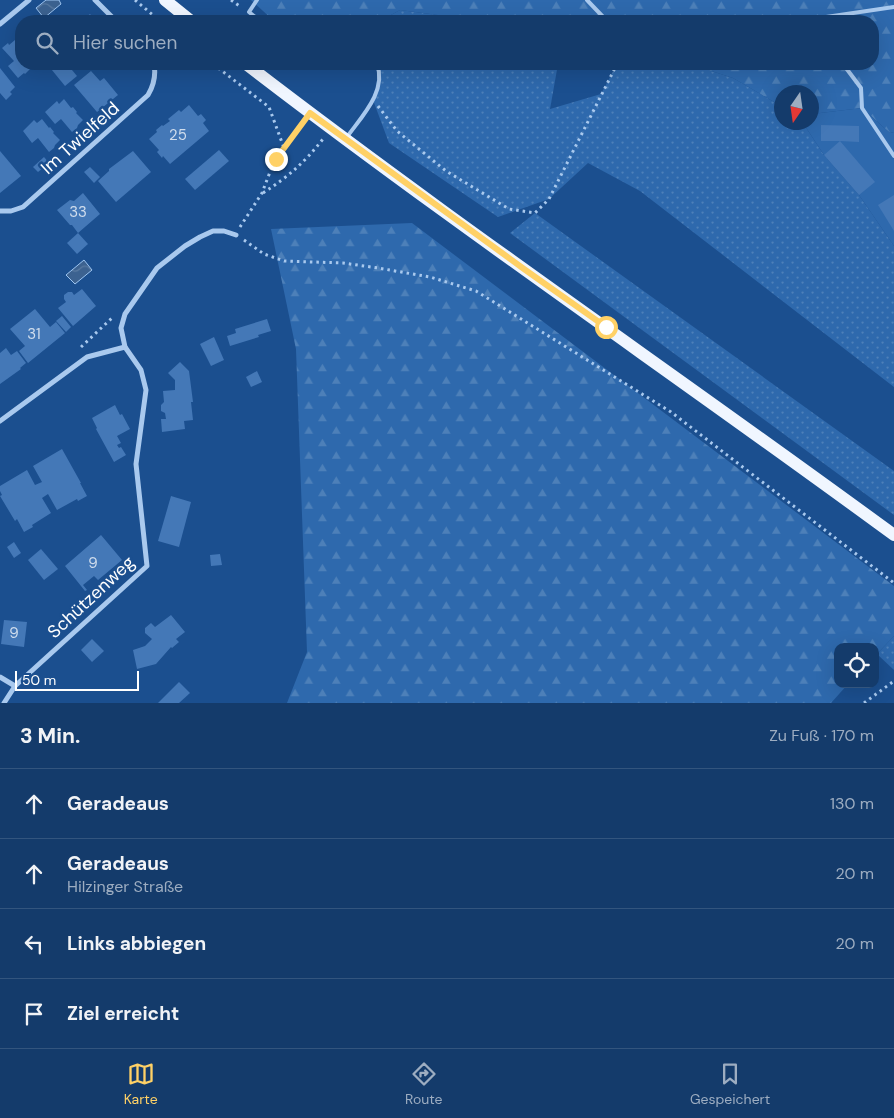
<!DOCTYPE html>
<html lang="de">
<head>
<meta charset="utf-8">
<style>
	body { margin:0; font-family:"DM Sans",sans-serif; background:#1d4271; color:#f1f3f6 }
	.controls { position:absolute; right:15px; bottom:15px; display:grid; overflow:hidden; border-radius:10px; box-shadow:0 5px 20px #0002 }
	.controls button { width:45px; height:45px; display:grid; place-items:center; padding:0; border:0; border-bottom:1px solid #33557e; background:#143b6b; color:#f1f3f6; font:25px sans-serif }
	.compass { position:absolute; left:774px; top:85px; width:45px; height:45px; border-radius:50%; background:#143b6b; box-shadow:0 5px 20px #0002; rotate:193deg }
	.scale { position:absolute; left:15px; bottom:12px; width:124px; box-sizing:border-box; padding-left:5px; border:2px solid #fff; border-top:0; font-size:14px; line-height:18px; white-space:nowrap; color:#fff; -webkit-text-stroke:4px #1b4f8f; paint-order:stroke }
	.stop { position:absolute; width:15px; height:15px; margin:-11px; border:4px solid #ffd166; border-radius:50%; background:#fff }
	.stop.end { background:#ffd166; border-color:#fff; box-shadow:0 1px 5px #0008 }
	.list { margin:0; padding:0; list-style:none }
	h2 { display:flex; justify-content:space-between; align-items:center; height:65px; margin:0; padding:0 20px; font-size:21px }
	h2 small { font-size:16px; font-weight:400; color:#9dadc1 }
	.list li { display:grid; grid-template-columns:32px 1fr auto; gap:15px; align-items:center; box-sizing:border-box; height:70px; padding:0 20px; border-top:1px solid #33557e }
	.list b { display:block; font-size:19px; white-space:nowrap }
	.list p { margin:0; font-size:16px; white-space:nowrap; color:#9dadc1 }
	.list em { font-size:16px; font-style:normal; color:#9dadc1 }
	.icon { flex:none; width:28px; height:28px; fill:none; stroke:currentColor; stroke-width:2; stroke-linecap:round; stroke-linejoin:round }
	.map { position:relative; flex:none; width:894px; height:703px; overflow:hidden }
	.search { position:absolute; background:#143b6b; box-shadow:0 5px 20px #0002; left:15px; right:15px; top:15px; height:55px; display:flex; align-items:center; gap:12px; box-sizing:border-box; padding:0 18px; border-radius:20px; color:#9dadc1; font-size:19px }
	.sheet { height:345px; background:#143b6b }
	nav { display:flex; justify-content:space-around; align-items:center; box-sizing:border-box; height:70px; border-top:1px solid #33557e; background:#143b6b; font-size:14px; color:#9dadc1 }
	nav a { display:grid; justify-items:center; gap:2px }
	nav .on { color:#ffd166 }
	.map>svg:first-child { display:block }
	.grass { fill:url(#grass-dots) }
	.forest { fill:url(#forest-firs) }
	.green { fill:#2e69ad }
	.water { fill:url(#water-waves); stroke:#9cc4f0 }
	.building { fill:#4478b7 }
	.lines { fill:none; stroke-linecap:round; stroke-linejoin:round }
	.path { stroke:#a9c9ee; stroke-width:3; stroke-dasharray:2.5 4; stroke-linecap:butt }
	.lane { stroke:#a9c9ee; stroke-width:4 }
	.street { stroke:#a9c9ee; stroke-width:5 }
	.primary { stroke:#f0f6ff; stroke-width:12 }
	.route { stroke:#ffd166; stroke-width:6 }
	.labels { text-anchor:middle; dominant-baseline:central; stroke-width:5; stroke-linejoin:round; paint-order:stroke }
	.number-label { font-size:15px; fill:#d0dded }
	.street-label { font-size:18px; fill:#fff; stroke:#1b4f8f }
</style>
</head>
<body>
<div class="map">
<svg width="894" height="703" viewBox="0 0 894 703">
	<defs>
		<pattern id="grass-dots" width="8" height="8" patternUnits="userSpaceOnUse" patternTransform="scale(1.25)"><rect width="8" height="8" fill="#2e69ad"/><path d="M2 2h.1M6 6h.1" fill="none" stroke="#4d80b9" stroke-width="1.8" stroke-linecap="round"/></pattern>
		<pattern id="forest-firs" width="22" height="20" patternUnits="userSpaceOnUse" patternTransform="scale(1.25)"><rect width="22" height="20" fill="#2e69ad"/><path d="M5 1l3.5 6h-7zM16 11l3.5 6h-7z" fill="#4d80b9"/></pattern>
		<pattern id="water-waves" width="16" height="10" patternUnits="userSpaceOnUse" patternTransform="scale(1.25)"><rect width="16" height="10" fill="#3c6290"/><path d="M0 5q4-4 8 0t8 0" fill="none" stroke="#597aa1"/></pattern>
	</defs>
	<rect width="100%" height="100%" fill="#1b4f8f"/>
	<!-- grass -->
	<g class="grass">
		<path d="M400 10 468 19 474 21H380Z"/>
		<path d="M376 64H558L550 109 601 94 617 64H690L733 78 781 106 782 122 803 123 824 155 859 195 894 246V387L640 191 588 163 549 199 498 217 389 143 373 100 379 70Z"/>
		<path d="M535 213 894 471V515L510 233Z"/>
		<path d="M894 636V670L877 654Z"/>
	</g>
	<!-- forest -->
	<g class="forest">
		<path d="M251 0H894V132L890 133 862 108 812 114V92H782L781 106 733 78 690 64H873V21H474L468 19 400 10 380 21H274Z"/>
		<path d="M412 223 894 586V636L875 656V647H838V684H848L831 703H287L307 652 296 349 271 229Z"/>
	</g>
	<!-- green -->
	<path class="green" d="M862 108 890 133 894 132V246L859 195 824 155 803 123 812 122V114Z"/>
	<!-- water -->
	<g class="water">
		<path d="M46 0H59L61 4 44 18 36 8Z"/>
		<path d="M84 260 92 270 75 284 66 275Z"/>
	</g>
	<!-- building -->
	<g class="building">
		<path d="M90 14 96 21H81Z"/>
		<path d="M15 40 21 47V64H31L29 66 31 68 25 74 24 73 18 78 8 66 14 61 2 48 8 43 9 45Z"/>
		<path d="M47 64H67L77 76 65 86Z"/>
		<path d="M0 68 15 87 10 92 12 94 6 100 0 93Z"/>
		<path d="M91 71 100 81 104 78 118 95 97 112 74 85Z"/>
		<path d="M64 99 71 108 73 107 77 112 76 113 83 120 78 125 77 128 72 132 61 119 55 124 45 112 57 101 59 104Z"/>
		<path d="M189 105 198 116 201 114 206 120 203 123 209 131 170 164 163 156 162 158 157 152 159 150 149 139 157 132 156 130 162 125 163 126 170 121 168 119 179 110 181 112Z"/>
		<path d="M42 119 49 128 50 127 54 132 53 133 60 140 55 145 54 148 49 152 38 138 32 143 23 131 34 120 37 123Z"/>
		<path d="M821 125 859 126V142L840 141 875 182 859 195 824 155 840 141H821Z"/>
		<path d="M219 150 229 161 195 190 185 179Z"/>
		<path d="M0 151 21 176 0 193Z"/>
		<path d="M133 151 151 172 116 202 98 181 109 171V169Z"/>
		<path d="M44 157 49 163 38 172 33 167Z"/>
		<path d="M90 167 100 177 94 183 84 172Z"/>
		<path d="M83 193 100 214 78 233 72 225H70L57 210 70 200 74 201Z"/>
		<path d="M894 195V231L878 205Z"/>
		<path d="M78 233 88 244 77 254 67 243Z"/>
		<path d="M82 289 96 306 73 326 58 308 66 302 64 299V295L68 292H72L74 295Z"/>
		<path d="M35 309 50 327 56 322 65 333 28 363 19 351 25 346 10 329Z"/>
		<path d="M62 316 71 327 66 332 56 321Z"/>
		<path d="M267 319 271 331 258 335 259 337 230 346 227 336 236 333 235 329Z"/>
		<path d="M214 337 224 360 211 366 200 344Z"/>
		<path d="M6 348 11 355 17 351 26 363 20 368 21 369 0 384V353Z"/>
		<path d="M180 362 189 371 193 402H191L193 420 184 421 185 429 162 432 161 419H166L165 413 161 411V405L164 402 163 391 175 390V380L168 373Z"/>
		<path d="M257 371 262 382 251 387 246 377Z"/>
		<path d="M115 405 120 415 122 414 130 429 117 436 121 443 117 445 119 448 121 447 126 455 114 462 96 429 97 428 92 418Z"/>
		<path d="M62 449 81 483H80L87 496 78 501 77 499 57 510 48 494 42 498 51 513 32 525 33 527 24 532 17 519 15 521 0 496 2 495 0 491V486L27 470 35 485 42 482 33 466Z"/>
		<path d="M171 496 191 502 179 547 158 541Z"/>
		<path d="M101 535 122 560 98 580 94 576 83 585 87 590 85 591 65 566Z"/>
		<path d="M14 542 21 553 14 558 7 547Z"/>
		<path d="M41 549 58 569 44 580 28 560Z"/>
		<path d="M220 554 222 565 211 566 210 555Z"/>
		<path d="M171 615 185 632 176 639 179 642 172 648 171 647 156 664 137 669 133 650 145 646 152 639 145 633V628L151 623 155 627Z"/>
		<path d="M4 620 27 622 24 647 1 644Z"/>
		<path d="M92 639 104 651 92 662 81 650Z"/>
		<path d="M179 682 190 693 179 703H158Z"/>
	</g>
	<g class="lines">
		<!-- path -->
		<g class="path">
			<path d="M135 0 160 21"/>
			<path d="M231 0 241 7"/>
			<path d="M213 64 269 107 284 148"/>
			<path d="M378 106 397 131 446 171 509 209 535 213 549 199 617 64"/>
			<path d="M263 193C289 176 304 163 323 139"/>
			<path d="M240 227 262 193 270 172 276 159 302 123"/>
			<path d="M244 240 264 254 284 261 343 263 378 268 430 277 476 291 671 412 894 583"/>
			<path d="M81 347 113 317"/>
			<path d="M864 703 894 681"/>
		</g>
		<!-- lane -->
		<g class="lane">
			<path d="M257 0 249 12 260 21"/>
			<path d="M587 0 607 21"/>
			<path d="M799 21 894 7"/>
			<path d="M843 64 861 88 862 108 894 156"/>
			<path d="M347 137C362 116 387 91 377 64"/>
		</g>
		<!-- street -->
		<g class="street">
			<path d="M95 0 116 21"/>
			<path d="M0 24 29 0"/>
			<path d="M0 211H11L23 207 148 95C154 85 156 75 154 64"/>
			<path d="M0 421 87 357 125 347"/>
			<path d="M0 677 15 686"/>
			<path d="M4 703 15 686 147 566 136 464 146 390 141 370 125 347 121 328 125 314 157 268 185 246 200 237 213 231H224L236 235"/>
		</g>
		<!-- primary -->
		<g class="primary">
			<path d="M165 0 191 21"/>
			<path d="M246 64C458 227 679 377 894 535"/>
		</g>
	</g>
	<g class="lines">
		<!-- route -->
		<path class="route" d="M276 159 310 113 524 269 606 327"/>
	</g>
	<g class="labels">
		<!-- number labels -->
		<g class="number-label">
			<text x="178" y="135">25</text>
			<text x="78" y="212">33</text>
			<text x="34" y="334">31</text>
			<text x="93" y="563">9</text>
			<text x="14" y="633">9</text>
		</g>
		<!-- street labels -->
		<g class="street-label">
			<text transform="translate(80 138) rotate(-42)">Im Twielfeld</text>
			<text transform="translate(91 597) rotate(-43)">Schützenweg</text>
		</g>
	</g>
</svg>
<div class="controls">
<button><svg class="icon" aria-label="locate" viewBox="0 0 24 24"><circle cx="12" cy="12" r="6"/><path d="M12 2v4M12 18v4M2 12h4M18 12h4"/></svg></button>
</div>
<svg class="compass" viewBox="-18 -18 36 36"><path d="M0-13l5 13h-10z" fill="#e53935"/><path d="M0 13l5-13h-10z" fill="#9dadc1"/></svg>
<div class="scale">50 m</div>
<div class="stop" style="left:606px;top:327px"></div>
<div class="stop end" style="left:276px;top:159px"></div>
<div class="search"><svg class="icon" aria-label="search" viewBox="0 0 24 24"><circle cx="10" cy="10" r="6"/><path d="M15 15l6 6"/></svg>Hier suchen</div>
</div>
<section class="sheet">
<h2>3 Min.<small>Zu Fuß · 170 m</small></h2>
<ul class="list">
<li><svg class="icon" aria-label="ahead" viewBox="0 0 24 24"><path d="M12 20V5M6 11l6-6 6 6"/></svg><div><b>Geradeaus</b></div><em>130 m</em></li>
<li><svg class="icon" aria-label="ahead" viewBox="0 0 24 24"><path d="M12 20V5M6 11l6-6 6 6"/></svg><div><b>Geradeaus</b><p>Hilzinger Straße</p></div><em>20 m</em></li>
<li><svg class="icon" aria-label="left" viewBox="0 0 24 24"><path d="M17 20v-9H6M10 6l-5 5 5 5"/></svg><div><b>Links abbiegen</b></div><em>20 m</em></li>
<li><svg class="icon" aria-label="arrive" viewBox="0 0 24 24"><path d="M6 21V4h12l-3 4 3 4H6"/></svg><div><b>Ziel erreicht</b></div></li>
</ul>
</section>
<nav>
<a class="on"><svg class="icon" aria-label="map" viewBox="0 0 24 24"><path d="M3 6l6-2 6 2 6-2v14l-6 2-6-2-6 2zM9 4v14M15 6v14"/></svg>Karte</a>
<a><svg class="icon" aria-label="directions" viewBox="0 0 24 24"><path d="M12 3l9 9-9 9-9-9zM9 14v-3h6M13 9l2 2-2 2"/></svg>Route</a>
<a><svg class="icon" aria-label="saved" viewBox="0 0 24 24"><path d="M7 4h10v16l-5-4-5 4z"/></svg>Gespeichert</a>
</nav>
</body>
</html>
